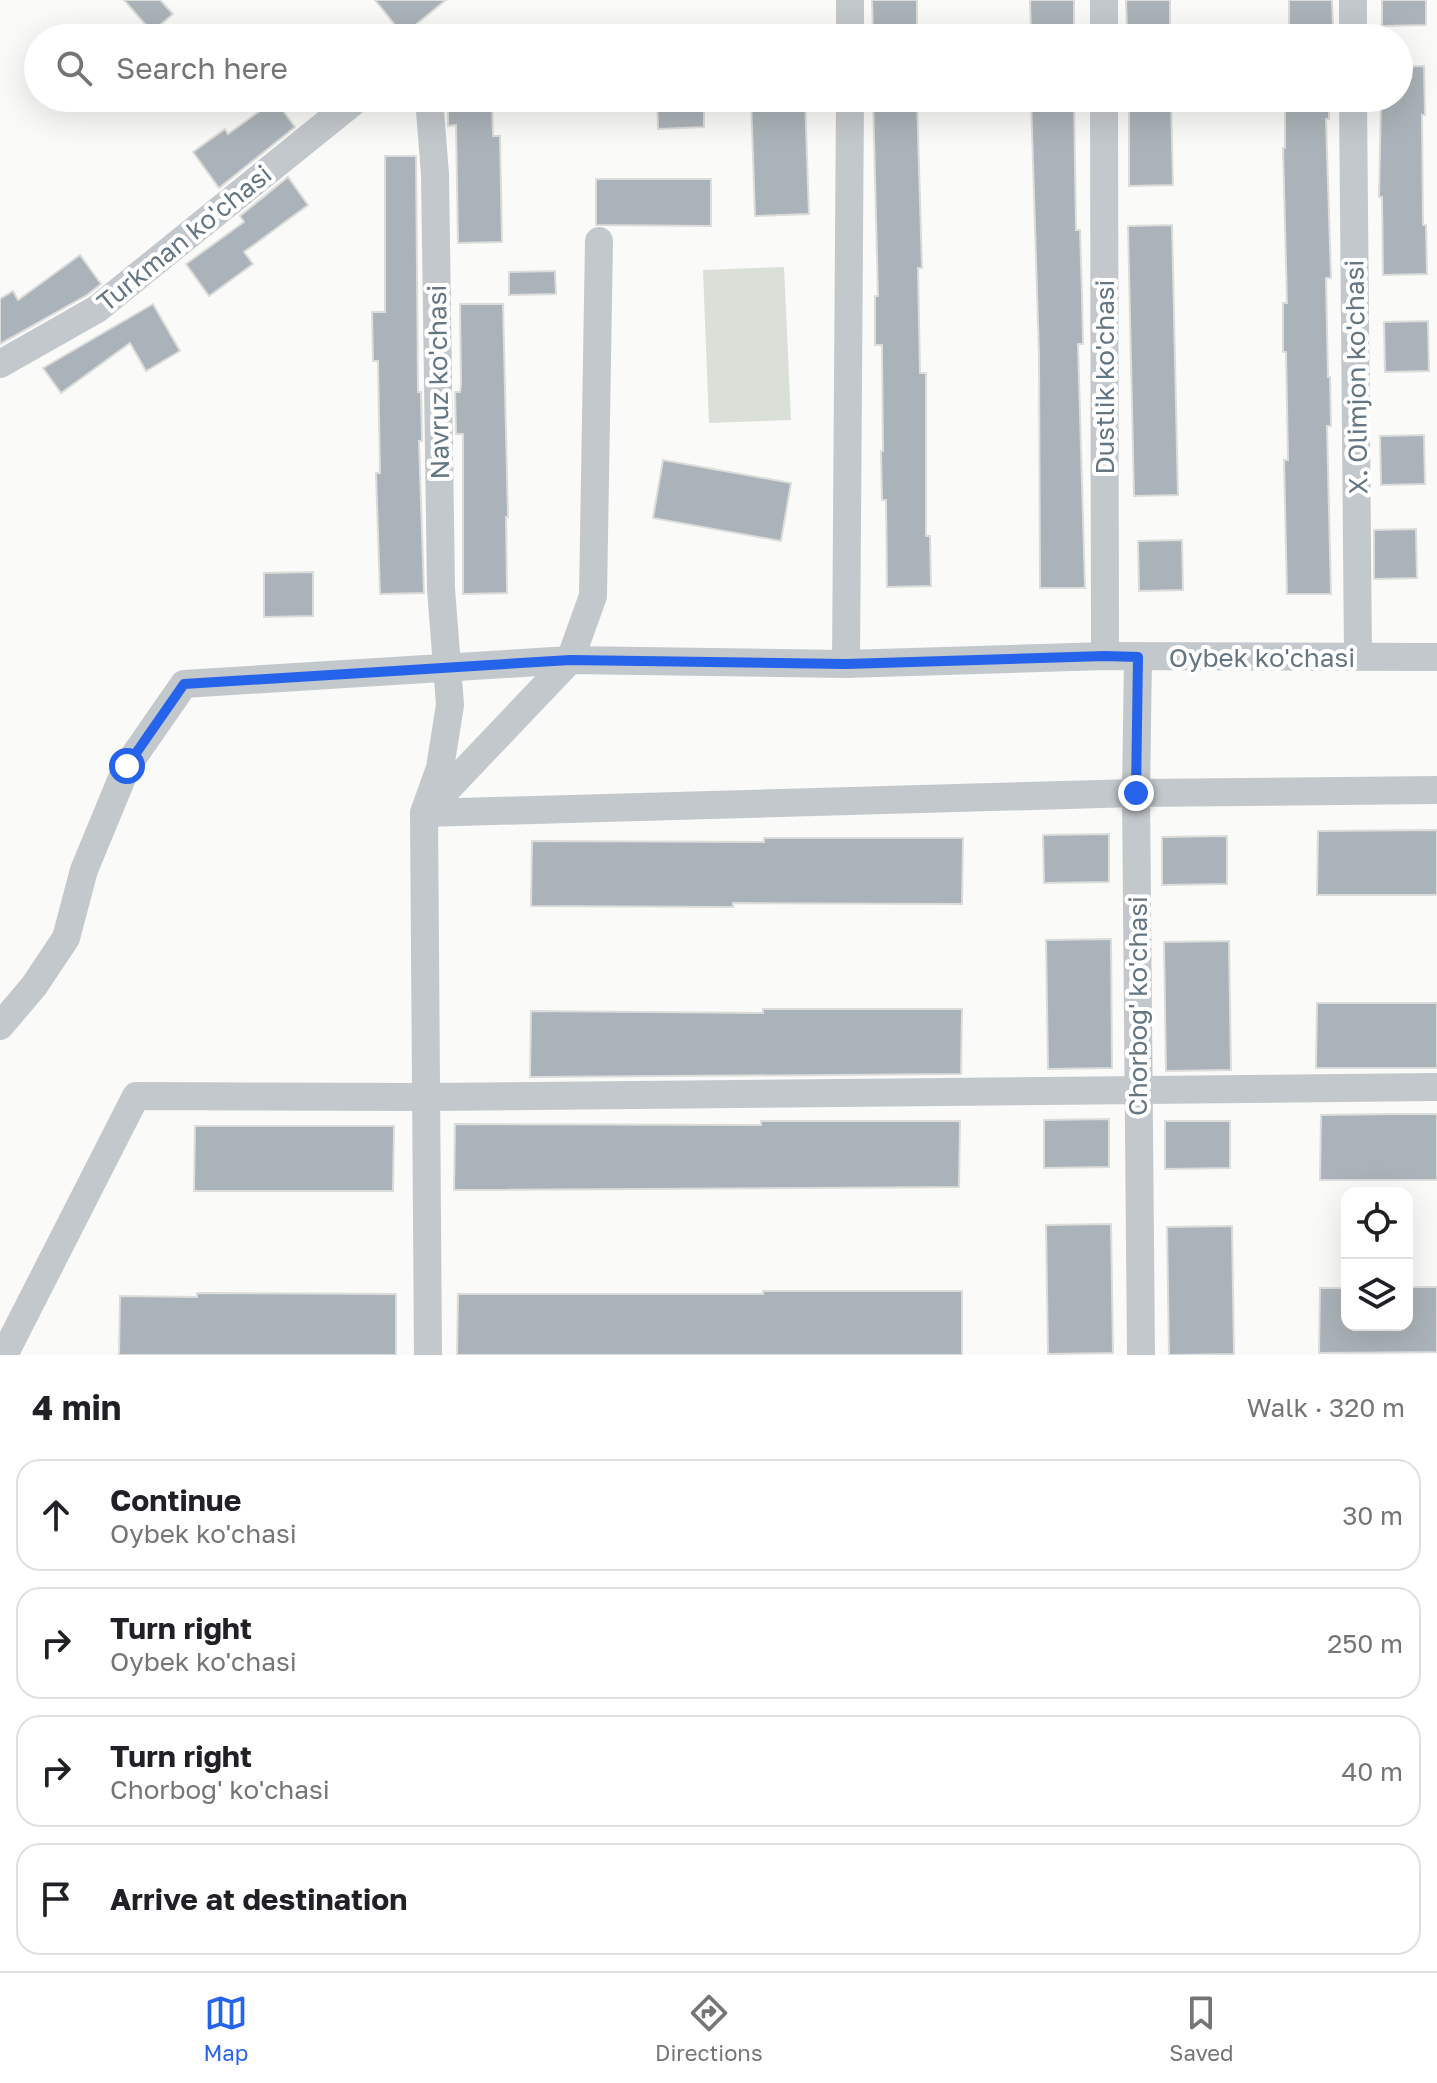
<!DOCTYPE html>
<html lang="en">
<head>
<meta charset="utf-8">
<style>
	body { margin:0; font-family:"Golos Text",sans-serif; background:#f6f6f6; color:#202124 }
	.controls { position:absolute; right:24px; bottom:24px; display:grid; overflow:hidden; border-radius:16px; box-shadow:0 8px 32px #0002 }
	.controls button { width:72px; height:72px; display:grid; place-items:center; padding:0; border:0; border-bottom:2px solid #e0e0e0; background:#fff; color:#202124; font:40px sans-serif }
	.stop { position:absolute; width:24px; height:24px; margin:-18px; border:6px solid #2563eb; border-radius:50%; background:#fff }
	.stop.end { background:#2563eb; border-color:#fff; box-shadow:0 2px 8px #0008 }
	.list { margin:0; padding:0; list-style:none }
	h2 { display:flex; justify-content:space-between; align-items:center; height:104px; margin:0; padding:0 32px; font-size:34px }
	h2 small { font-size:26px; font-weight:400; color:#757577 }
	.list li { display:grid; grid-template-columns:52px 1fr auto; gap:24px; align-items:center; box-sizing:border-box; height:112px; margin:0 16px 16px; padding:0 16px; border:2px solid #e0e0e0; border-radius:24px }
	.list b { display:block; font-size:30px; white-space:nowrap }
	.list p { margin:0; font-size:26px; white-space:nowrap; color:#757577 }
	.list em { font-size:26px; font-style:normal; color:#757577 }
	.icon { flex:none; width:44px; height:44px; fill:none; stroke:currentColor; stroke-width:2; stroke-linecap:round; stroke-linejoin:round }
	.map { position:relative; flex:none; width:1437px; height:1355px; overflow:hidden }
	.search { position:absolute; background:#fff; box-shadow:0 8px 32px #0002; left:24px; right:24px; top:24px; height:88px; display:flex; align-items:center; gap:20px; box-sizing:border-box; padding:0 28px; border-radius:44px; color:#757577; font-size:30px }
	.sheet { height:616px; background:#fff }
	nav { display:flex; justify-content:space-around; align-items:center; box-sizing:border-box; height:112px; border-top:2px solid #e0e0e0; background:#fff; font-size:22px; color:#757577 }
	nav a { display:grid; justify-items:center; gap:4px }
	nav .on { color:#2563eb }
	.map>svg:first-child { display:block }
	.green { fill:#dadfd7 }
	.building { fill:#aab3b9; stroke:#dcdcda; stroke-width:2 }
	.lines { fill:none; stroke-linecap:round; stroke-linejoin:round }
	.minor { stroke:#c3c8cc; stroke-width:28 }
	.route { stroke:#2563eb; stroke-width:10 }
	.labels { text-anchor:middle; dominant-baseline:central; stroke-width:8; stroke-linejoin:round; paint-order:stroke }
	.street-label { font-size:26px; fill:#657683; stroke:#fff }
</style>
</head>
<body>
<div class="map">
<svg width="1437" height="1355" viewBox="0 0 1437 1355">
	<rect width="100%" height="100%" fill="#fafaf8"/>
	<!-- green -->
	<path class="green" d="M784 267 791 420 709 423 703 270Z"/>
	<!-- building -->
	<g class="building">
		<path d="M124 0H160L173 14 152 32Z"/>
		<path d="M375 0H446L403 35Z"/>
		<path d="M872 0H917V33L873 34Z"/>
		<path d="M1030 0H1074V35L1031 36Z"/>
		<path d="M1126 0H1170V31L1127 32Z"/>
		<path d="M1289 0H1332L1333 25 1289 26Z"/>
		<path d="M1382 0H1426V25L1382 26Z"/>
		<path d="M1424 66 1425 115H1422L1423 225H1426L1427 274 1383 275 1382 197H1379L1381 98H1399V67Z"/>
		<path d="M448 98H492L493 136H500L502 242 458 243 456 125 448 126Z"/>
		<path d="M657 98H704V127L658 129Z"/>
		<path d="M751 98H805L809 214 755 216Z"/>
		<path d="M873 98H917L922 268H918L920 373H926V536H930L931 586 887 587 886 500H882L881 451H883L882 345H875V296H878Z"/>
		<path d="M1031 98H1074L1076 230H1080L1082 295 1083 344H1078L1085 588H1040L1039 355Z"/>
		<path d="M1129 98H1171L1173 185 1129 186Z"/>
		<path d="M1285 98H1329V119H1326L1331 278H1326L1328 377H1330L1331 426H1327L1331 594H1287L1284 460H1288L1286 352H1283V303H1287L1283 148H1285Z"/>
		<path d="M275 100 295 127 219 188 193 152 225 129 228 134Z"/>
		<path d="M385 156H416L418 392H421L422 441H419L424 593 380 594 376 473H380L378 361H373L372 312H385Z"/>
		<path d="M288 177 308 205 244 252 253 264 209 296 186 264 244 222 240 216Z"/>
		<path d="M596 179H711V226L596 225Z"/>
		<path d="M1172 225 1178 495 1134 496 1128 226Z"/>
		<path d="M80 255 101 284 87 295 0 344V299L13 291 18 300Z"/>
		<path d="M555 271 556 294 509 295V272Z"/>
		<path d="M153 304 180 351 146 371 130 343 61 393 43 368Z"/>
		<path d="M460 304H503L508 517H506L507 593 463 594V434H456L455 392H460L461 384Z"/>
		<path d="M1428 321 1429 371 1385 372 1384 322Z"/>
		<path d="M1424 435 1425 484 1381 485 1380 436Z"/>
		<path d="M663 460 791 483 781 541 653 518Z"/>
		<path d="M1416 529 1417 578 1374 579V530Z"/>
		<path d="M1182 540 1183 590 1139 591 1138 541Z"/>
		<path d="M313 572V616L264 617V573Z"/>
		<path d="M1437 830V895H1317L1318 831Z"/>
		<path d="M1109 834V882L1044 883 1043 835Z"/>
		<path d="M1227 836V884L1162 885V837Z"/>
		<path d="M764 838H963L962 904 733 903V907L531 906 532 841 764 842Z"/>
		<path d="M1111 939 1112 1068 1048 1069 1046 940Z"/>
		<path d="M1229 941 1231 1070 1166 1071 1164 942Z"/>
		<path d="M1317 1003H1437V1068H1316Z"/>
		<path d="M763 1009H962L961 1074 530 1077 531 1011 763 1013Z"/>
		<path d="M1395 1114H1437V1180H1320L1321 1115Z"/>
		<path d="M1109 1119V1167L1044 1168V1120Z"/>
		<path d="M761 1121H960L959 1187 454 1190 455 1124 761 1125Z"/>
		<path d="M1165 1121H1230V1168L1165 1169Z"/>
		<path d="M195 1126H394L393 1191H194Z"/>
		<path d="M1111 1224 1113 1353 1048 1354 1046 1225Z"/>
		<path d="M1232 1226 1234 1354 1169 1355 1167 1227Z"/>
		<path d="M1407 1287H1437V1352L1319 1353 1320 1288H1347V1325H1407Z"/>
		<path d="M763 1291H962V1355H457L458 1294H763Z"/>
		<path d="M197 1293 396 1294V1355H119L120 1296 197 1297Z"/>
	</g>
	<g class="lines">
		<!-- minor -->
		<g class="minor">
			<path d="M1104 0V38"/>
			<path d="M1353 0V38"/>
			<path d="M850 38V0"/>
			<path d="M1104 98 1105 656"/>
			<path d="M1353 98 1358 656"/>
			<path d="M0 364 97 309 358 98"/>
			<path d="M1138 657 1136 793 1141 1355"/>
			<path d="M846 664 850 98"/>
			<path d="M433 804 570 660 593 596 599 241"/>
			<path d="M424 813 1136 793 1437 790"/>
			<path d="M0 1026 34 986 66 938 84 870 127 766 184 684 570 660 846 664 1105 656 1437 657"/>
			<path d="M4 1355 136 1096 426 1097 1437 1087"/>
			<path d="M428 1355 424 813 440 768 450 705 441 589 435 174 429 98"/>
		</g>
	</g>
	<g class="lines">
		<!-- route -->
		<path class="route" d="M127 766 184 684 570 660 846 664 1105 656 1138 657 1136 793"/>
	</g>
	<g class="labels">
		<!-- street labels -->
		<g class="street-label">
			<text transform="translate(184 238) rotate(-39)">Turkman ko'chasi</text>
			<text transform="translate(1104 377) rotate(-90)">Dustlik ko'chasi</text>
			<text transform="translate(1356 377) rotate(-91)">X. Olimjon ko'chasi</text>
			<text transform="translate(438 382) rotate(-91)">Navruz ko'chasi</text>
			<text x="1262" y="657">Oybek ko'chasi</text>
			<text transform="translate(1137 1006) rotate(-90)">Chorbog' ko'chasi</text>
		</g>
	</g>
</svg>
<div class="controls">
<button><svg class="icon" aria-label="locate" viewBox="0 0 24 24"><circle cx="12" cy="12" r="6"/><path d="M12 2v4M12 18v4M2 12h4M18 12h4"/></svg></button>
<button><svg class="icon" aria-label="layers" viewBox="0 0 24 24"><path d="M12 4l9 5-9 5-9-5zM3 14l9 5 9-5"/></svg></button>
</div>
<div class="stop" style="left:127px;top:766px"></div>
<div class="stop end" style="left:1136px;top:793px"></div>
<div class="search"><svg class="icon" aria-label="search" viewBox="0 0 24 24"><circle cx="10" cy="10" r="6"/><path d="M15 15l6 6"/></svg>Search here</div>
</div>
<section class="sheet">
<h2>4 min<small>Walk · 320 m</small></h2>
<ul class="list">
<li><svg class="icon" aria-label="ahead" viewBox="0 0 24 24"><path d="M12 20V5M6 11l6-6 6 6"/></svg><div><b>Continue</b><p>Oybek ko'chasi</p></div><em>30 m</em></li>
<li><svg class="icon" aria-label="right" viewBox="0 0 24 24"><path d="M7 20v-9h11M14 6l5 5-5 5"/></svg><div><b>Turn right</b><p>Oybek ko'chasi</p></div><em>250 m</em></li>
<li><svg class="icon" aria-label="right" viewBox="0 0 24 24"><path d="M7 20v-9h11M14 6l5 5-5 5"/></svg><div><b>Turn right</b><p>Chorbog' ko'chasi</p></div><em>40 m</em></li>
<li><svg class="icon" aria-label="arrive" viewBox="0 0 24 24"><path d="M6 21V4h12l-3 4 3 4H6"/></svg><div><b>Arrive at destination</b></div></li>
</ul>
</section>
<nav>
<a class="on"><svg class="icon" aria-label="map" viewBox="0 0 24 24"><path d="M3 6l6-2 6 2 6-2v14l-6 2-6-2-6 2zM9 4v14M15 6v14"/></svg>Map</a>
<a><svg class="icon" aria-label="directions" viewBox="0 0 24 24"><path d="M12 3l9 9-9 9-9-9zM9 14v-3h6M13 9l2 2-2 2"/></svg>Directions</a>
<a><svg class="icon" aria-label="saved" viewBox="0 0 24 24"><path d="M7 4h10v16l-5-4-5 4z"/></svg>Saved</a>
</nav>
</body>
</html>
